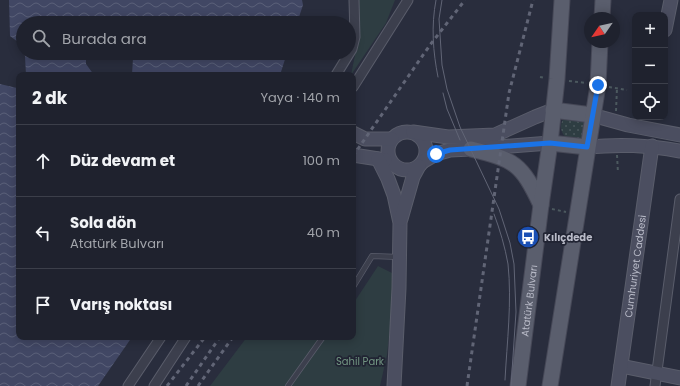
<!DOCTYPE html>
<html lang="tr">
<head>
<meta charset="utf-8">
<style>
	body { margin:0; font-family:Poppins,sans-serif; background:#272a36; color:#f1f3f6 }
	.controls { position:absolute; right:12px; top:12px; display:grid; overflow:hidden; border-radius:8px; box-shadow:0 2px 10px #0003 }
	.controls button { width:36px; height:36px; display:grid; place-items:center; padding:0; border:0; border-bottom:1px solid #3c3f4a; background:#1f222e; color:#f1f3f6; font:20px sans-serif }
	.compass { position:absolute; left:584px; top:12px; width:36px; height:36px; border-radius:50%; background:#1f222e; box-shadow:0 2px 10px #0003; rotate:236deg }
	.stop { position:absolute; width:12px; height:12px; margin:-9px; border:3px solid #1a73e8; border-radius:50%; background:#fff }
	.stop.end { background:#1a73e8; border-color:#fff; box-shadow:0 1px 4px #0008 }
	.list { margin:0; padding:0; list-style:none }
	h2 { display:flex; justify-content:space-between; align-items:center; height:52px; margin:0; padding:0 16px; font-size:17px }
	h2 small { font-size:13px; font-weight:400; color:#a1a4aa }
	.list li { display:grid; grid-template-columns:26px 1fr auto; gap:12px; align-items:center; box-sizing:border-box; height:72px; padding:0 16px; border-top:1px solid #3c3f4a }
	.list b { display:block; font-size:15px; white-space:nowrap }
	.list p { margin:0; font-size:13px; white-space:nowrap; color:#a1a4aa }
	.list em { font-size:13px; font-style:normal; color:#a1a4aa }
	.icon { flex:none; width:22px; height:22px; fill:none; stroke:currentColor; stroke-width:2; stroke-linecap:round; stroke-linejoin:round }
	.map { position:relative; flex:none; width:680px; height:386px; overflow:hidden }
	.search { position:absolute; background:#1f222e; box-shadow:0 2px 10px #0003; left:16px; top:16px; width:340px; height:44px; display:flex; align-items:center; gap:10px; box-sizing:border-box; padding:0 14px; border-radius:22px; color:#a1a4aa; font-size:15px }
	.panel { position:absolute; background:#1f222e; box-shadow:0 2px 10px #0003; left:16px; top:72px; width:340px; height:268px; border-radius:8px }
	.map>svg:first-child { display:block }
	.grass { fill:url(#grass-dots) }
	.park { fill:#2e3d42 }
	.water { fill:url(#water-waves) }
	.lines { fill:none; stroke-linecap:round; stroke-linejoin:round }
	.lane-casing { stroke:#5a5d6b; stroke-width:6 }
	.street-casing { stroke:#5a5d6b; stroke-width:11 }
	.secondary-casing { stroke:#5a5d6b; stroke-width:15 }
	.primary-casing { stroke:#464857; stroke-width:17 }
	.path { stroke:#4c595f; stroke-width:2; stroke-dasharray:3 3; stroke-linecap:butt }
	.lane { stroke:#3c3f4d; stroke-width:4.5 }
	.street { stroke:#3c3f4d; stroke-width:9 }
	.secondary { stroke:#4b4e60; stroke-width:13 }
	.primary { stroke:#5a5e6d; stroke-width:15 }
	.tram { stroke:#616576; stroke-width:1 }
	.rail { stroke:#616576; stroke-width:3; stroke-dasharray:4 4; stroke-linecap:butt }
	.route { stroke:#1a73e8; stroke-width:5 }
	.labels { text-anchor:middle; dominant-baseline:central; stroke-width:3.5; stroke-linejoin:round; paint-order:stroke }
	.poi-label { font-size:10px; font-weight:bold; fill:#b9bbc8; stroke:#212433; text-anchor:start }
	.street-label { font-size:10px; fill:#b9bbc8; stroke:#212433 }
	.park-label { font-size:10px; fill:#739683; stroke:#212433 }
</style>
</head>
<body>
<div class="map">
<svg width="680" height="386" viewBox="0 0 680 386">
	<defs>
		<pattern id="grass-dots" width="8" height="8" patternUnits="userSpaceOnUse"><rect width="8" height="8" fill="#2e3d42"/><path d="M2 2h.1M6 6h.1" fill="none" stroke="#4a575c" stroke-width="1.8" stroke-linecap="round"/></pattern>
		<pattern id="water-waves" width="16" height="10" patternUnits="userSpaceOnUse"><rect width="16" height="10" fill="#414764"/><path d="M0 5q4-4 8 0t8 0" fill="none" stroke="#5a6079"/></pattern>
	</defs>
	<rect width="100%" height="100%" fill="#292d3d"/>
	<!-- grass -->
	<path class="grass" d="M587 118 582 139H568C561 134 559 127 563 119Z"/>
	<!-- park -->
	<g class="park">
		<path d="M356 0H395L386 23 351 75 356 50 358 34Z"/>
		<path d="M378 266 396 275 387 355 380 386H210L247 337H353V304Z"/>
	</g>
	<!-- water -->
	<g class="water">
		<path d="M9 0H302L303 5 297 23H23V52L18 42 10 36Z"/>
		<path d="M24 53H86V64L94 75H26L25 56Z"/>
		<path d="M131 53H287L280 75H132L133 58Z"/>
		<path d="M0 84 17 88 19 86V337H132L98 386H0Z"/>
	</g>
	<g class="lines">
		<!-- lane casing -->
		<g class="lane-casing">
			<g id="lane">
				<path d="M353 287 372 256 399 257"/>
				<path d="M288 386 323 337"/>
			</g>
		</g>
		<!-- street casing -->
		<g class="street-casing">
			<g id="street">
				<path d="M336 75 352 49 355 37 354 0"/>
				<path d="M353 87 408 0"/>
				<path d="M128 386 161 337"/>
				<path d="M154 386 186 337"/>
				<path d="M655 386 680 199"/>
			</g>
		</g>
		<!-- secondary casing -->
		<g class="secondary-casing">
			<g id="secondary">
				<path d="M665 30 671 0"/>
				<path d="M592 115 628 125 680 135"/>
				<circle cx="407" cy="151" r="19"/>
				<path d="M413 132 448 137 495 135 535 117 553 110"/>
				<path d="M353 133 365 139H392"/>
				<path d="M587 147C621 144 646 145 680 151"/>
				<path d="M353 155 385 160"/>
				<path d="M378 159 388 179 394 195 400 223 399 288 394 386"/>
				<path d="M424 161 436 154 450 150 471 149 550 143"/>
				<path d="M401 219 413 177 419 166"/>
				<path d="M621 366 680 378"/>
				<path id="s1" d="M618 386 652 146"/>
			</g>
		</g>
		<!-- primary casing -->
		<g class="primary-casing">
			<g id="primary">
				<path d="M602 18 603 0"/>
				<path d="M553 110 592 115"/>
				<path d="M550 143 587 147"/>
				<path d="M471 149C515 160 521 163 541 205"/>
				<path id="s2" d="M518 386 541 205 550 143 557 79 562 0"/>
				<path d="M550 386 598 85 600 42"/>
			</g>
		</g>
		<!-- path -->
		<g class="path">
			<path d="M540 77 545 78"/>
			<path d="M569 81 587 83"/>
			<path d="M609 87 627 90"/>
			<path d="M616 111 617 88"/>
			<path d="M617 155 618 173"/>
			<path d="M552 209 566 212"/>
		</g>
		<!-- lane -->
		<use href="#lane" class="lane"/>
		<!-- street -->
		<use href="#street" class="street"/>
		<!-- secondary -->
		<use href="#secondary" class="secondary"/>
		<!-- primary -->
		<use href="#primary" class="primary"/>
		<!-- tram -->
		<g class="tram">
			<path d="M436 0C431 26 433 52 438 77"/>
			<path d="M442 0 439 19 442 65 447 89 460 127 499 209 510 243 514 264 516 312 511 386"/>
			<path d="M443 93 447 109 460 140"/>
			<path d="M494 214C500 230 505 247 508 264 512 302 507 342 505 380"/>
		</g>
		<!-- rail -->
		<g class="rail">
			<path d="M353 156 430 45 465 0"/>
			<path d="M167 386 205 337"/>
			<path d="M186 386 220 337"/>
			<path d="M198 386 233 337"/>
			<path d="M467 386 509 93 533 0"/>
		</g>
	</g>
	<g class="lines">
		<!-- route -->
		<path class="route" d="M436 154 450 150 550 143 587 147 598 85"/>
	</g>
	<!-- icons -->
	<defs>
		<g id="bus-disc" transform="scale(1.15)"><circle r="9.5" fill="#1a4fb4" stroke="#212433"/><path d="M-5-6H5V4H4V6H2V4H-2V6H-4V4H-5ZM-3.5-4V0h7V-4ZM-3.5 1.2v1.5H-2V1.2ZM2 1.2v1.5H3.5V1.2Z" fill="#fff"/></g>
	</defs>
	<g fill-rule="evenodd">
		<use href="#bus-disc" x="528" y="237"/>
	</g>
	<g class="labels">
		<!-- poi labels -->
		<g class="poi-label">
			<text x="544" y="237">Kılıçdede</text>
		</g>
		<!-- street labels -->
		<g class="street-label">
			<text stroke="none"><textPath href="#s1" startOffset="121">Cumhuriyet Caddesi</textPath></text>
			<text stroke="none"><textPath href="#s2" startOffset="86">Atatürk Bulvarı</textPath></text>
		</g>
		<!-- park labels -->
		<g class="park-label">
			<text x="360" y="361">Sahil Park</text>
		</g>
	</g>
</svg>
<div class="controls">
<button>+</button>
<button>−</button>
<button><svg class="icon" aria-label="locate" viewBox="0 0 24 24"><circle cx="12" cy="12" r="6"/><path d="M12 2v4M12 18v4M2 12h4M18 12h4"/></svg></button>
</div>
<svg class="compass" viewBox="-18 -18 36 36"><path d="M0-13l5 13h-10z" fill="#e53935"/><path d="M0 13l5-13h-10z" fill="#a1a4aa"/></svg>
<div class="stop" style="left:436px;top:154px"></div>
<div class="stop end" style="left:598px;top:85px"></div>
<div class="search"><svg class="icon" aria-label="search" viewBox="0 0 24 24"><circle cx="10" cy="10" r="6"/><path d="M15 15l6 6"/></svg>Burada ara</div>
<section class="panel">
<h2>2 dk<small>Yaya · 140 m</small></h2>
<ul class="list">
<li><svg class="icon" aria-label="ahead" viewBox="0 0 24 24"><path d="M12 20V5M6 11l6-6 6 6"/></svg><div><b>Düz devam et</b></div><em>100 m</em></li>
<li><svg class="icon" aria-label="left" viewBox="0 0 24 24"><path d="M17 20v-9H6M10 6l-5 5 5 5"/></svg><div><b>Sola dön</b><p>Atatürk Bulvarı</p></div><em>40 m</em></li>
<li><svg class="icon" aria-label="arrive" viewBox="0 0 24 24"><path d="M6 21V4h12l-3 4 3 4H6"/></svg><div><b>Varış noktası</b></div></li>
</ul>
</section>
</div>
</body>
</html>
